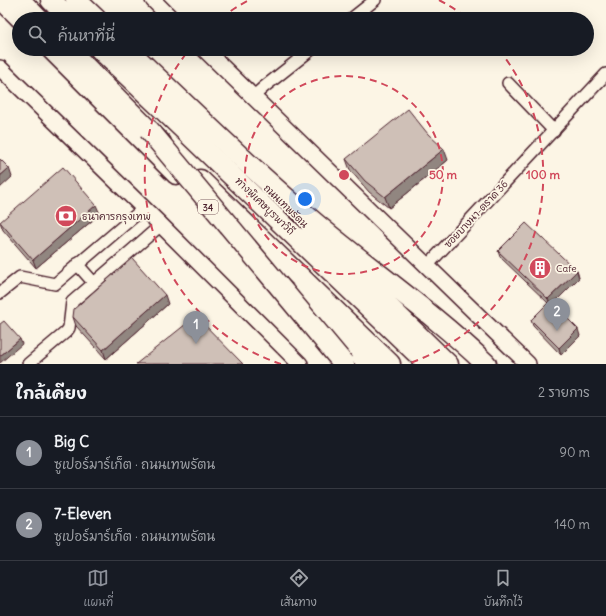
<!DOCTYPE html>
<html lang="th">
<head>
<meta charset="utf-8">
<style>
	body { margin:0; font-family:Delius,"Playpen Sans Thai",sans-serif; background:#20242c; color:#f1f3f6 }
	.you { position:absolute; left:305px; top:199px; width:14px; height:14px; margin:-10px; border:3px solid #fff; border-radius:50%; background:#1a73e8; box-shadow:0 0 0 6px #1a73e833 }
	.badge { display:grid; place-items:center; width:26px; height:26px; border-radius:50%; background:#8c9099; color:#fff; font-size:13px; font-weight:700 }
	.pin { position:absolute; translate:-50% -33px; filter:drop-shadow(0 1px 2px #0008) }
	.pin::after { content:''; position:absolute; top:21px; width:14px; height:12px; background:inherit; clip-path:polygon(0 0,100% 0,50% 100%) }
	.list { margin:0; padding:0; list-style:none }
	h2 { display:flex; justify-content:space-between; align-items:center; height:52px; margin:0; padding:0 16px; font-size:17px }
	h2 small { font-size:13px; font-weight:400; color:#9ea1a6 }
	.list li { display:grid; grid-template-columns:26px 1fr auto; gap:12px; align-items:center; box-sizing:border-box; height:72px; padding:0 16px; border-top:1px solid #363941 }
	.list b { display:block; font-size:15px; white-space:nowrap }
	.list p { margin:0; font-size:13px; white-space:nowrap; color:#9ea1a6 }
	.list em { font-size:13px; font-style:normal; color:#9ea1a6 }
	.icon { flex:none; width:22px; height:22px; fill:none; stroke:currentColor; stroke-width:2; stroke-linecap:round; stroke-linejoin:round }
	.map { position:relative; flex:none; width:606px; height:364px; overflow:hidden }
	.search { position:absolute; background:#171b24; box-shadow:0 4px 16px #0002; left:12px; right:12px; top:12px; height:44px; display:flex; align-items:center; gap:10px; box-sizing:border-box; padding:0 14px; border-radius:22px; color:#9ea1a6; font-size:15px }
	.sheet { height:196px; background:#171b24 }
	nav { display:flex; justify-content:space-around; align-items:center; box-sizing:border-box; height:56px; border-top:1px solid #363941; background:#171b24; font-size:11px; color:#9ea1a6 }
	nav a { display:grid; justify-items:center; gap:2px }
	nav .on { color:#8c9099 }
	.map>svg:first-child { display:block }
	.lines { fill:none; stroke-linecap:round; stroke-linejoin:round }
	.minor-casing { stroke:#4a1f2b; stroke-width:14 }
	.secondary-casing { stroke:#4a1f2b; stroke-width:18 }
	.trunk-casing { stroke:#4a1f2b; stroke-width:21 }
	.motorway-casing { stroke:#4a1f2b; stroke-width:23 }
	.minor { stroke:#fcf5e5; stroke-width:11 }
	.secondary { stroke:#fcf5e5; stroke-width:15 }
	.trunk { stroke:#fcf5e5; stroke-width:18 }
	.motorway { stroke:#fcf5e5; stroke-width:20 }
	.motorway-bridge-casing { stroke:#4a1f2b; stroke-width:23; stroke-linecap:butt }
	.motorway-bridge { stroke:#fcf5e5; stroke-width:20 }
	.wall { fill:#b2a59d; stroke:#4a1f2b }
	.shaded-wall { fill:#918680; stroke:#4a1f2b }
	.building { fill:#cfc0b7; stroke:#4a1f2b }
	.ring { fill:none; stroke:#d1495b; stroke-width:2; stroke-dasharray:7 5 }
	.labels { text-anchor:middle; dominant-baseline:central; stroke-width:3.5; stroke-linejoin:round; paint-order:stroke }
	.shield { fill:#fcf5e5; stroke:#7f5f63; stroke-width:1 }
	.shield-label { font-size:9px; font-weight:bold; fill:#4a1f2b }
	.street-label { font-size:10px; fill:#4a1f2b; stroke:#fcf5e5 }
	.poi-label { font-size:10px; fill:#4a1f2b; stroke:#fcf5e5; text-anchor:start }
	.centre { fill:#d1495b; stroke:#fcf5e5; stroke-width:2 }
	.ring-label { font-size:12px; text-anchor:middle; font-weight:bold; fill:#d1495b; stroke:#fcf5e5; stroke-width:3.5; stroke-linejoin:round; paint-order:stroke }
</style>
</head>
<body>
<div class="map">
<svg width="606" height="364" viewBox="0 0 606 364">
	<rect width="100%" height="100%" fill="#fcf5e5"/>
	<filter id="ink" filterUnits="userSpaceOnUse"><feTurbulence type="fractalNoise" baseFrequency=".025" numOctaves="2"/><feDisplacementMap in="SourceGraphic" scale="8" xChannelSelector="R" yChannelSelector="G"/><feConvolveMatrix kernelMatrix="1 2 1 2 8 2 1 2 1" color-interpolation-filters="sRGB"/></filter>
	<g filter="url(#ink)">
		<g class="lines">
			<!-- minor casing -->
			<g class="minor-casing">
				<g id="minor">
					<path d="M351 19 375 0"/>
					<path d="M508 83 554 131"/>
					<path d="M253 97 264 87 312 49"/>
					<path d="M77 264 93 282"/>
					<path d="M427 266 606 74"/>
					<path d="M0 293 20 277 55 284 144 208"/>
					<path d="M28 364 66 332 69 328 72 302 161 225"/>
				</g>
			</g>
			<!-- secondary casing -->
			<g class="secondary-casing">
				<g id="secondary">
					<path d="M153 0 172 19"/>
					<path d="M204 49 528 364"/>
					<path d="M0 68 161 225 300 364"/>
				</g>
			</g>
			<!-- trunk casing -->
			<g class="trunk-casing">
				<g id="trunk">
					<path d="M1 0 20 19"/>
					<path d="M50 49 176 175"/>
					<path d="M311 230 449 364"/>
					<path d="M295 293 368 364"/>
				</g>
			</g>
			<!-- motorway casing -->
			<g class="motorway-casing">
				<g id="motorway">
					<path d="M20 0 38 19"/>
					<path d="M51 0 70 19"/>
					<path d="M76 0 96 19"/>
					<path d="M68 49 161 143"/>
					<path d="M100 49 428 364"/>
					<path d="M127 49C189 108 250 168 316 224 372 271 433 313 486 364"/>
					<path d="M200 180 390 364"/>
				</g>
			</g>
			<!-- minor -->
			<use href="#minor" class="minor"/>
			<!-- secondary -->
			<use href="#secondary" class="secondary"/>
			<!-- trunk -->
			<use href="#trunk" class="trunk"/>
			<!-- motorway -->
			<use href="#motorway" class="motorway"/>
			<!-- motorway-bridge casing -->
			<g class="motorway-bridge-casing">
				<path id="motorway-bridge" d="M149 130 344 364"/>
			</g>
			<!-- motorway-bridge -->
			<use href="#motorway-bridge" class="motorway-bridge"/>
		</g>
		<!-- wall -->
		<g class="wall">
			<path d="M346 159 448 160 389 208 369 192 350 170Z"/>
			<path d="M100 214 36 268 3 230 0 222Z"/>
			<path d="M498 251 577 271 579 278 553 304 580 336 561 355 533 326 531 320 548 303 500 257Z"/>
			<path d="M168 304 106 359 76 326 73 317Z"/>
		</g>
		<!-- shaded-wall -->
		<g class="shaded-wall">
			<path d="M444 149 448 160 389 208 385 197Z"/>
			<path d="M9 168 12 177 0 188V176Z"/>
			<path d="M96 205 100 214 36 268 33 260Z"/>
			<path d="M577 271 579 278 551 306 548 299Z"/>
			<path d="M165 295 168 304 106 359 103 350Z"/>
			<path d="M578 329 580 336 561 355 559 348Z"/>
			<path d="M20 339 22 344 0 363V356Z"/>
		</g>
		<!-- building -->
		<g class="building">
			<path d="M408 109 428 134 444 149 385 197 365 181 346 159Z"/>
			<path d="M0 159 9 168 0 176Z"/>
			<path d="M63 167 96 205 33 260 0 222Z"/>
			<path d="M526 223 577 271 548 299 498 251Z"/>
			<path d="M132 258 165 295 103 350 73 317 74 309Z"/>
			<path d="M550 301 578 329 559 348 531 320Z"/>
			<path d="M196 316 243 364H136Z"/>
			<path d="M4 321 20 339 0 356V324Z"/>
		</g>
	</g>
	<!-- distance rings -->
	<g class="ring">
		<circle cx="344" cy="175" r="99"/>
		<path d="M281 364A199 199 0 0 1 189 50M221 18A199 199 0 0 1 249 0M439 0A199 199 0 0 1 467 18M499 50A199 199 0 0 1 407 364"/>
	</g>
	<!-- icons -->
	<defs>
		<g id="bank-disc" transform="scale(1.15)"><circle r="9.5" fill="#d1495b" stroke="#fcf5e5"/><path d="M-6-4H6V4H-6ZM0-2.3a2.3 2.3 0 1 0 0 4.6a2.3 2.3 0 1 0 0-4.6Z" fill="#fff"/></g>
		<g id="building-disc" transform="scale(1.15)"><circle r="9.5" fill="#d1495b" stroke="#fcf5e5"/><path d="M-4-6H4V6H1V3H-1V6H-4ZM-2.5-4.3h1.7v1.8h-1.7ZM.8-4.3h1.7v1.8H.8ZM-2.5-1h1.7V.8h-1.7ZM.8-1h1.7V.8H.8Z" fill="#fff"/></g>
	</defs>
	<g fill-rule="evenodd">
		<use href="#bank-disc" x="66" y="216"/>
		<use href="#building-disc" x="540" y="268"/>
	</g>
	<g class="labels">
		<!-- shield labels -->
		<rect class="shield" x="198" y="200" width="20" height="14" rx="3"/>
		<g class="shield-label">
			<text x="208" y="207">34</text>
		</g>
		<!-- street labels -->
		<g class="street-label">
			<text transform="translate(265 206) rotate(44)">ทางพิเศษบูรพาวิถี</text>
			<text transform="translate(286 206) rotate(44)">ถนนเทพรัตน</text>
			<text transform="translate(476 214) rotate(-47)">ซอยบางนา-ตราด 36</text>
		</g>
		<!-- poi labels -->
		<g class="poi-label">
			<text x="82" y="216">ธนาคารกรุงเทพ</text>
			<text x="556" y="268">Cafe</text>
		</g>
	</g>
	<circle cx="344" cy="175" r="6" class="centre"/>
	<g class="ring-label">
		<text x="443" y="179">50 m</text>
		<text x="543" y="179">100 m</text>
	</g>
</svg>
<div class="you"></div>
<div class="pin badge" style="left:196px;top:344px">1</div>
<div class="pin badge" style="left:557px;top:331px">2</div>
<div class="search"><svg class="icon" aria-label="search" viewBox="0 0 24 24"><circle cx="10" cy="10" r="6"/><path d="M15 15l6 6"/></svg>ค้นหาที่นี่</div>
</div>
<section class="sheet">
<h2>ใกล้เคียง<small>2 รายการ</small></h2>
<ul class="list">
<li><span class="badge">1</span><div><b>Big C</b><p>ซูเปอร์มาร์เก็ต · ถนนเทพรัตน</p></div><em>90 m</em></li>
<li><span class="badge">2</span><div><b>7-Eleven</b><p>ซูเปอร์มาร์เก็ต · ถนนเทพรัตน</p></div><em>140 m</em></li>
</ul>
</section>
<nav>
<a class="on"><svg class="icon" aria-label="map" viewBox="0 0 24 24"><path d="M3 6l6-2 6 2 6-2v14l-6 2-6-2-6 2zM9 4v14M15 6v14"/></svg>แผนที่</a>
<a><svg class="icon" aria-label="directions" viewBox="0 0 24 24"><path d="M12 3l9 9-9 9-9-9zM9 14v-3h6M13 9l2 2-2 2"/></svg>เส้นทาง</a>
<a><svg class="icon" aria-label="saved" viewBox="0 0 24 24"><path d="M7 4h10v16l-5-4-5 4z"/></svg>บันทึกไว้</a>
</nav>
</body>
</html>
